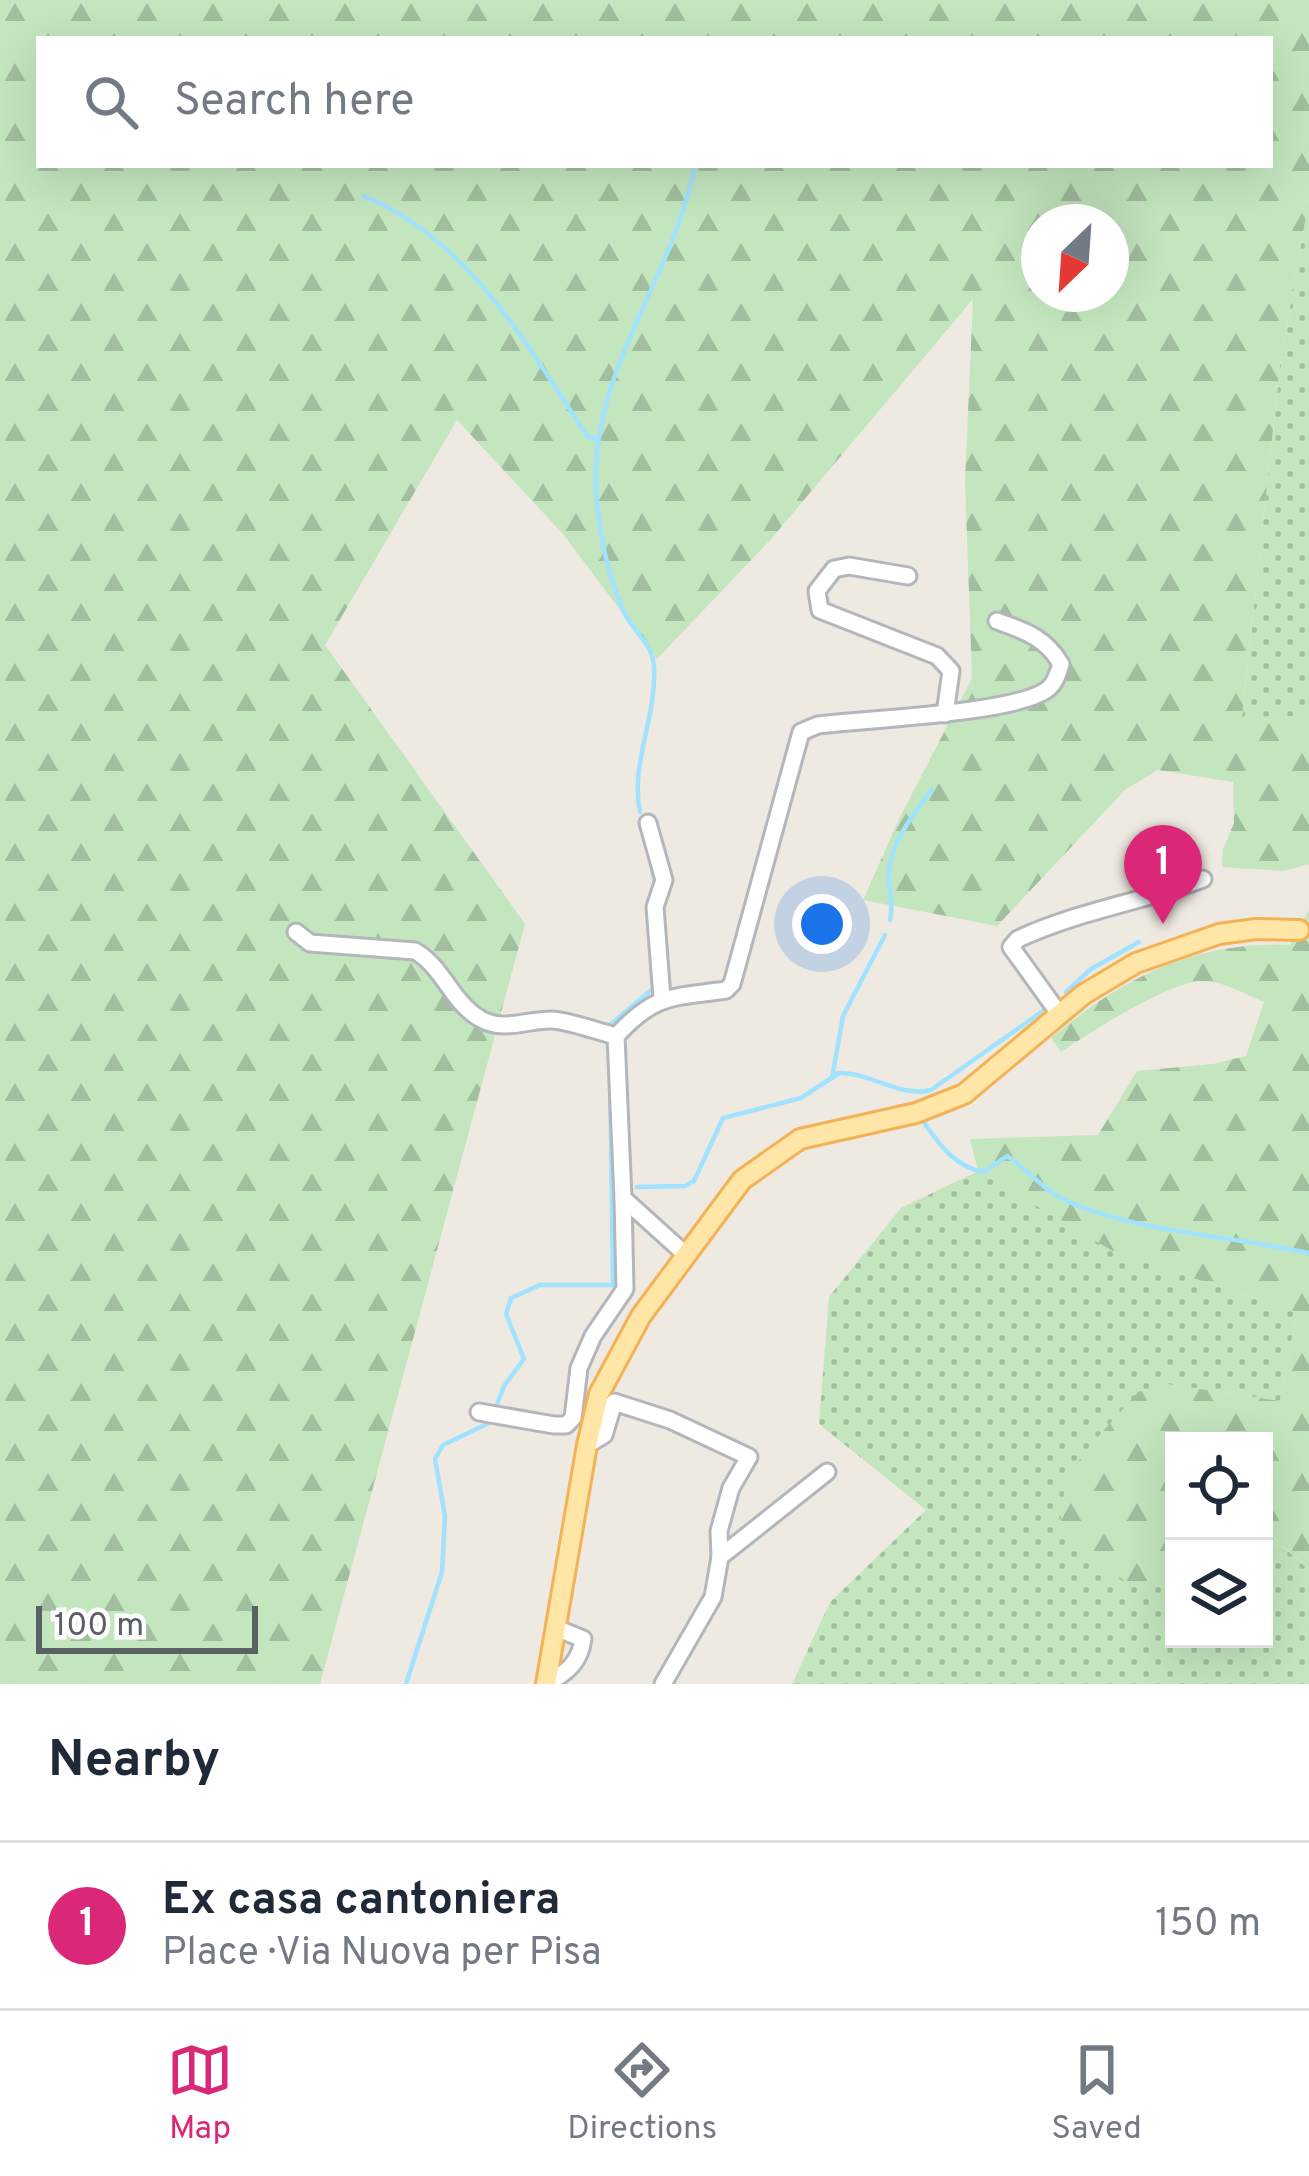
<!DOCTYPE html>
<html lang="en">
<head>
<meta charset="utf-8">
<style>
	body { margin:0; font-family:Overpass,sans-serif; background:#f2f2f3; color:#1f2937 }
	.controls { position:absolute; right:36px; bottom:36px; display:grid; overflow:hidden; border-radius:0px; box-shadow:0 12px 48px #0002 }
	.controls button { width:108px; height:108px; display:grid; place-items:center; padding:0; border:0; border-bottom:3px solid #e0e1e3; background:#fff; color:#1f2937; font:60px sans-serif }
	.compass { position:absolute; left:1021px; top:204px; width:108px; height:108px; border-radius:50%; background:#fff; box-shadow:0 12px 48px #0002; rotate:205deg }
	.scale { position:absolute; left:36px; bottom:30px; width:222px; box-sizing:border-box; padding-left:12px; border:6px solid #5b6063; border-top:0; font-size:33px; line-height:42px; white-space:nowrap; color:#5b6063; -webkit-text-stroke:9px #fff; paint-order:stroke }
	.you { position:absolute; left:822px; top:924px; width:42px; height:42px; margin:-30px; border:9px solid #fff; border-radius:50%; background:#1a73e8; box-shadow:0 0 0 18px #1a73e833 }
	.badge { display:grid; place-items:center; width:78px; height:78px; border-radius:50%; background:#db2777; color:#fff; font-size:39px; font-weight:700 }
	.pin { position:absolute; translate:-50% -99px; filter:drop-shadow(0 3px 6px #0008) }
	.pin::after { content:''; position:absolute; top:63px; width:42px; height:36px; background:inherit; clip-path:polygon(0 0,100% 0,50% 100%) }
	.list { margin:0; padding:0; list-style:none }
	h2 { display:flex; justify-content:space-between; align-items:center; height:156px; margin:0; padding:0 48px; font-size:51px }
	h2 small { font-size:39px; font-weight:400; color:#747a83 }
	.list li { display:grid; grid-template-columns:78px 1fr auto; gap:36px; align-items:center; box-sizing:border-box; height:168px; padding:0 48px; border-top:3px solid #e0e1e3 }
	.list b { display:block; font-size:45px; white-space:nowrap }
	.list p { margin:0; font-size:39px; white-space:nowrap; color:#747a83 }
	.list em { font-size:39px; font-style:normal; color:#747a83 }
	.icon { flex:none; width:66px; height:66px; fill:none; stroke:currentColor; stroke-width:2; stroke-linecap:round; stroke-linejoin:round }
	.map { position:relative; flex:none; width:1309px; height:1684px; overflow:hidden }
	.search { position:absolute; background:#fff; box-shadow:0 12px 48px #0002; left:36px; right:36px; top:36px; height:132px; display:flex; align-items:center; gap:30px; box-sizing:border-box; padding:0 42px; border-radius:0px; color:#747a83; font-size:45px }
	.sheet { height:324px; background:#fff }
	nav { display:flex; justify-content:space-around; align-items:center; box-sizing:border-box; height:168px; border-top:3px solid #e0e1e3; background:#fff; font-size:33px; color:#747a83 }
	nav a { display:grid; justify-items:center; gap:6px }
	nav .on { color:#db2777 }
	.map>svg:first-child { display:block }
	.grass { fill:url(#grass-dots) }
	.forest { fill:url(#forest-firs); fill-rule:evenodd }
	.lines { fill:none; stroke-linecap:round; stroke-linejoin:round }
	.stream { stroke:#a1e2ff; stroke-width:4.5 }
	.minor-casing { stroke:#b3b6ba; stroke-width:21 }
	.major-casing { stroke:#f3b256; stroke-width:24 }
	.minor { stroke:#fff; stroke-width:15 }
	.major { stroke:#ffe5a6; stroke-width:18 }
</style>
</head>
<body>
<div class="map">
<svg width="1309" height="1684" viewBox="0 0 1309 1684">
	<defs>
		<pattern id="grass-dots" width="8" height="8" patternUnits="userSpaceOnUse" patternTransform="scale(3)"><rect width="8" height="8" fill="#c3e6be"/><path d="M2 2h.1M6 6h.1" fill="none" stroke="#a1be9e" stroke-width="1.8" stroke-linecap="round"/></pattern>
		<pattern id="forest-firs" width="22" height="20" patternUnits="userSpaceOnUse" patternTransform="scale(3)"><rect width="22" height="20" fill="#c3e6be"/><path d="M5 1l3.5 6h-7zM16 11l3.5 6h-7z" fill="#a1be9e"/></pattern>
	</defs>
	<rect width="100%" height="100%" fill="#eeeae2"/>
	<!-- grass -->
	<g class="grass">
		<path d="M1309 199V716L1242 718 1280 365Z"/>
		<path d="M978 1171 1116 1253 1297 1312 1280 1401 1166 1384 1126 1581 1174 1580V1639H1264V1545L1282 1546 1309 1570V1684H792L830 1602 926 1510 819 1424 829 1297 901 1208Z"/>
	</g>
	<!-- forest -->
	<g class="forest">
		<path d="M0 0H1309V199L1280 365 1242 717 1309 716V864L1283 871 1222 867 1223 849 1234 823 1233 782 1158 770 1126 789 997 926 863 900 900 817 972 678 965 481 973 299 772 538 657 659 563 534 457 420 325 645 525 924 320 1684H0ZM39 39H1270V165H39ZM1039 222H1111V294H1039Z"/>
		<path d="M1309 910V1570L1283 1546 1264 1545V1441H1174V1580L1126 1582 1059 1533 1064 1492 1081 1456 1138 1392 1166 1384 1280 1401 1297 1312 1116 1253 978 1171 970 1139 1098 1135 1137 1071 1213 1064 1246 1056 1264 1002C1245 994 1221 980 1200 981 1167 983 1089 1033 1061 1052L1051 1038C1122 978 1194 941 1290 945Z"/>
	</g>
	<g class="lines">
		<!-- stream -->
		<g class="stream">
			<path d="M364 196C470 240 527 346 588 437L596 439"/>
			<path d="M640 812C630 764 657 716 654 667 653 643 633 632 624 612 607 573 598 529 596 487 591 369 674 277 695 165"/>
			<path d="M651 861 655 886"/>
			<path d="M890 920C894 904 888 890 889 873 890 843 915 812 932 789"/>
			<path d="M1066 992 1091 969 1139 942"/>
			<path d="M610 1025 656 986"/>
			<path d="M832 1078 843 1016 885 935"/>
			<path d="M925 1124C940 1146 957 1168 984 1172L1007 1156C1026 1167 1040 1187 1059 1197 1128 1232 1233 1236 1309 1253"/>
			<path d="M637 1187 685 1186 694 1181 723 1118 801 1098 839 1073C870 1072 899 1098 931 1090L1047 1008"/>
			<path d="M495 1410 504 1386 524 1359 506 1314 511 1298 540 1285H613L610 1078"/>
			<path d="M406 1684 442 1572 445 1516 435 1459 443 1445 493 1421"/>
		</g>
		<!-- minor casing -->
		<g class="minor-casing">
			<g id="minor">
				<path d="M908 576 849 566 834 569 817 591 820 610 937 656 951 671 945 714"/>
				<path d="M648 823 664 880 655 907 662 998"/>
				<path d="M296 932 310 943 415 951C443 967 452 1002 479 1018 503 1033 528 1019 553 1020 573 1022 596 1031 616 1036"/>
				<path d="M1060 1015 1011 947 1018 939C1078 911 1142 902 1203 879"/>
				<path d="M685 1254 623 1198 616 1036C656 993 671 998 726 990L732 984 801 732 818 725C862 719 1020 714 1049 688 1056 682 1058 673 1061 664 1045 637 1025 631 997 621"/>
				<path d="M479 1412 554 1425H566L573 1418 579 1368 593 1336 625 1289 623 1198"/>
				<path d="M587 1445 604 1435 614 1402 670 1420 749 1457 731 1488 719 1531 720 1557 713 1597 663 1684"/>
				<path d="M720 1557 827 1472"/>
				<path d="M546 1684C566 1673 580 1663 583 1639L556 1628"/>
			</g>
		</g>
		<!-- major casing -->
		<g class="major-casing">
			<path id="major" d="M546 1684 587 1445 599 1394 641 1316 742 1180 800 1139 916 1113 964 1094 1084 994 1136 963 1219 934 1256 929 1299 930"/>
		</g>
		<!-- minor -->
		<use href="#minor" class="minor"/>
		<!-- major -->
		<use href="#major" class="major"/>
	</g>
</svg>
<div class="controls">
<button><svg class="icon" aria-label="locate" viewBox="0 0 24 24"><circle cx="12" cy="12" r="6"/><path d="M12 2v4M12 18v4M2 12h4M18 12h4"/></svg></button>
<button><svg class="icon" aria-label="layers" viewBox="0 0 24 24"><path d="M12 4l9 5-9 5-9-5zM3 14l9 5 9-5"/></svg></button>
</div>
<svg class="compass" viewBox="-18 -18 36 36"><path d="M0-13l5 13h-10z" fill="#e53935"/><path d="M0 13l5-13h-10z" fill="#747a83"/></svg>
<div class="scale">100 m</div>
<div class="you"></div>
<div class="pin badge" style="left:1163px;top:924px">1</div>
<div class="search"><svg class="icon" aria-label="search" viewBox="0 0 24 24"><circle cx="10" cy="10" r="6"/><path d="M15 15l6 6"/></svg>Search here</div>
</div>
<section class="sheet">
<h2>Nearby<small></small></h2>
<ul class="list">
<li><span class="badge">1</span><div><b>Ex casa cantoniera</b><p>Place · Via Nuova per Pisa</p></div><em>150 m</em></li>
</ul>
</section>
<nav>
<a class="on"><svg class="icon" aria-label="map" viewBox="0 0 24 24"><path d="M3 6l6-2 6 2 6-2v14l-6 2-6-2-6 2zM9 4v14M15 6v14"/></svg>Map</a>
<a><svg class="icon" aria-label="directions" viewBox="0 0 24 24"><path d="M12 3l9 9-9 9-9-9zM9 14v-3h6M13 9l2 2-2 2"/></svg>Directions</a>
<a><svg class="icon" aria-label="saved" viewBox="0 0 24 24"><path d="M7 4h10v16l-5-4-5 4z"/></svg>Saved</a>
</nav>
</body>
</html>
